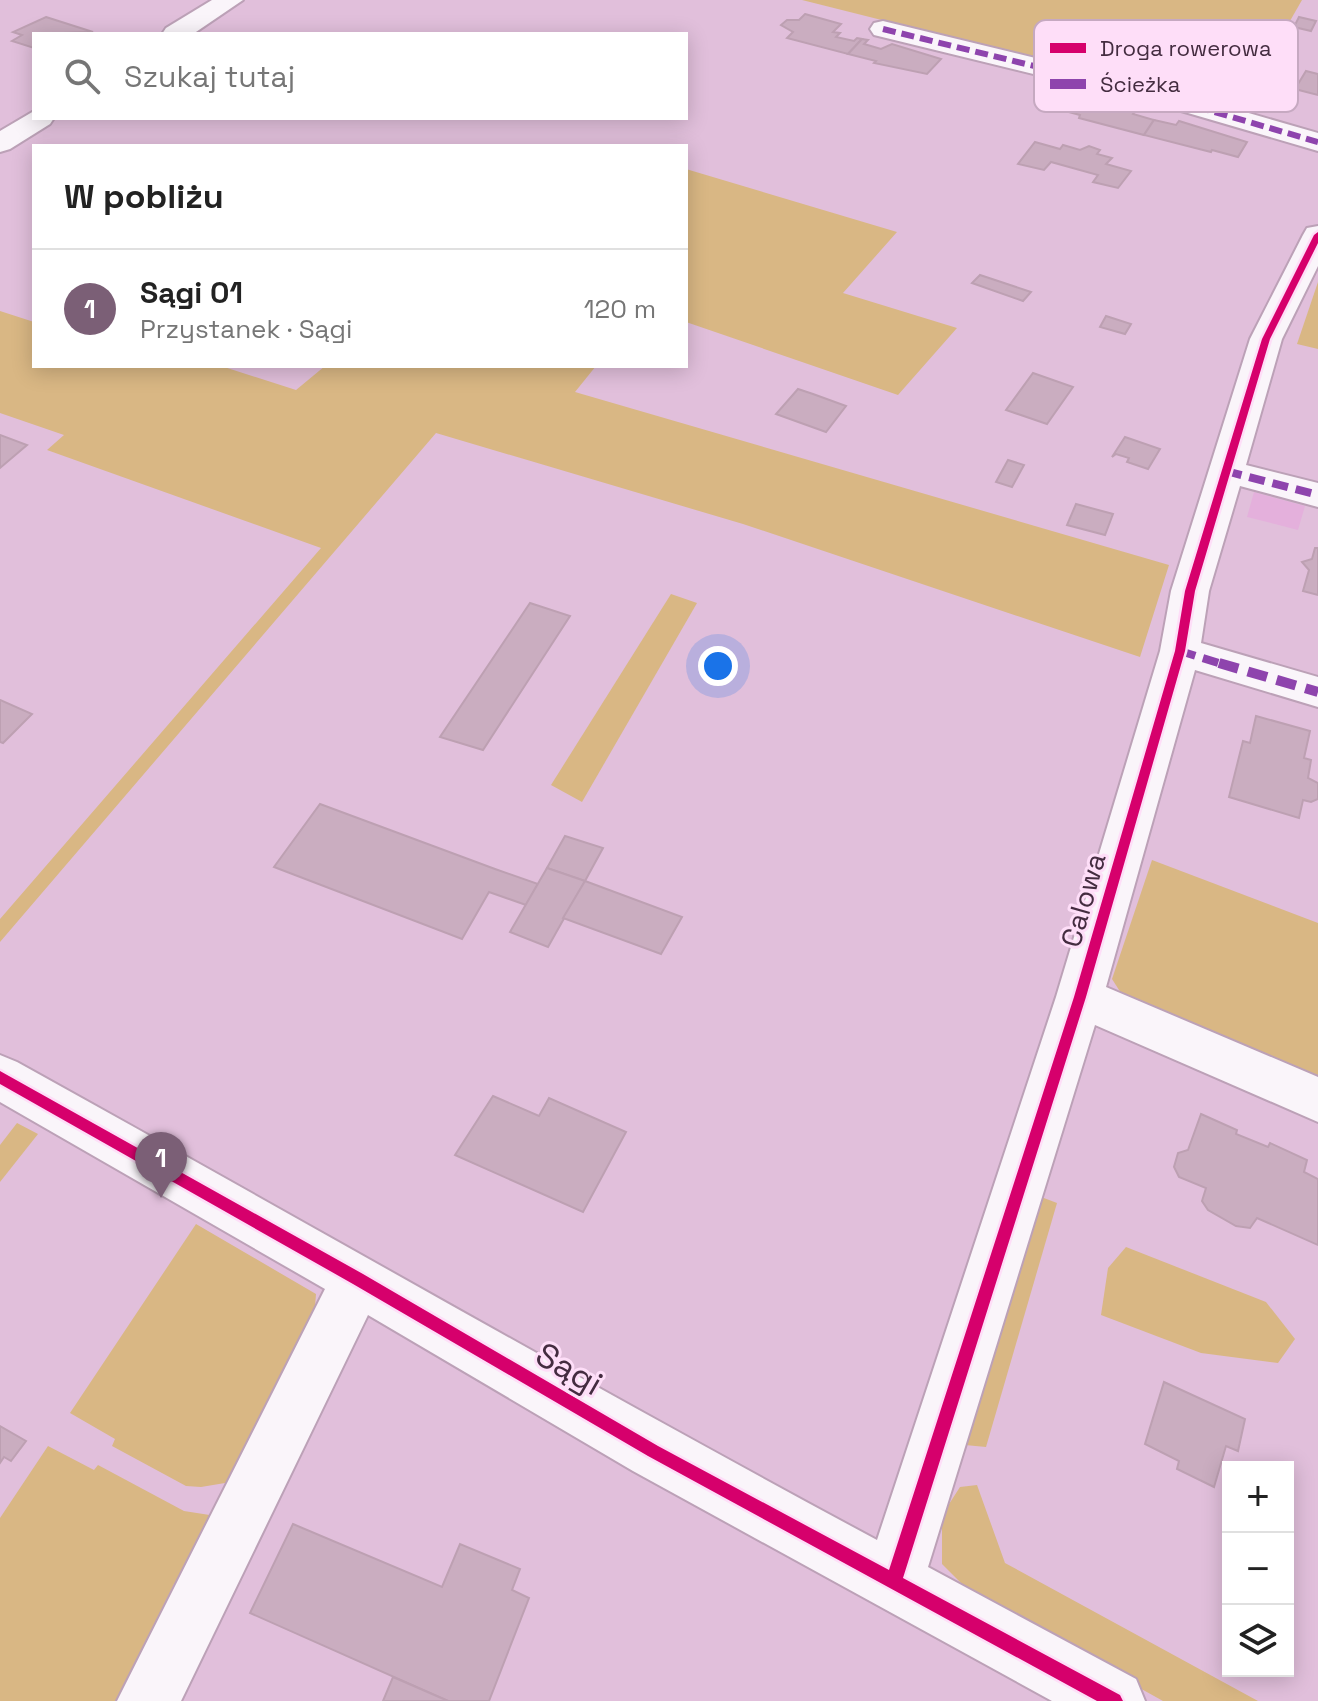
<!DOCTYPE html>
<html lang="pl">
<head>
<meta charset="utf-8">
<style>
	body { margin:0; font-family:"Space Grotesk",sans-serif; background:#f2f2f2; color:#222 }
	.controls { position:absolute; right:24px; bottom:24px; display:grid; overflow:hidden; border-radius:0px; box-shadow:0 4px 20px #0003 }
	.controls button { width:72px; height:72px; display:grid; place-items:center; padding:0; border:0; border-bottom:2px solid #e0e0e0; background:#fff; color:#222; font:40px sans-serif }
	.you { position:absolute; left:718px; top:666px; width:28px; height:28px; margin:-20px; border:6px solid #fff; border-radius:50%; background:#1a73e8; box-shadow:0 0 0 12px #1a73e833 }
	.badge { display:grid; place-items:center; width:52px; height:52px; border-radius:50%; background:#7b5f76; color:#fff; font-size:26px; font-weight:700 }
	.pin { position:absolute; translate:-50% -66px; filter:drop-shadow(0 2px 4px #0008) }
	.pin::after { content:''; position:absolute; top:42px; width:28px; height:24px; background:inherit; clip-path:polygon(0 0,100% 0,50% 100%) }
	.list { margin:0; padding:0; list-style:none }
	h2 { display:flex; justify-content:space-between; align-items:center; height:104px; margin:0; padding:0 32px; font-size:34px }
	h2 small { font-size:26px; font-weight:400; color:#767676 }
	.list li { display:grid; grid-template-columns:52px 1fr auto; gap:24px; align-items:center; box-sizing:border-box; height:120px; padding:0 32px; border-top:2px solid #e0e0e0 }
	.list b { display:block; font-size:30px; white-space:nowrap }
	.list p { margin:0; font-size:26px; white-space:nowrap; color:#767676 }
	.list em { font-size:26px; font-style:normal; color:#767676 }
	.icon { flex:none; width:44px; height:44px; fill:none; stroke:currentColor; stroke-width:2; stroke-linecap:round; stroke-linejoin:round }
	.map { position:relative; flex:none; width:1318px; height:1701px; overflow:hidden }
	.search { position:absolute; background:#fff; box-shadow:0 4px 20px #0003; left:32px; top:32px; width:656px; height:88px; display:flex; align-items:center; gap:20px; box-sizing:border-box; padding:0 28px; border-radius:0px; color:#767676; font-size:30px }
	.panel { position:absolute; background:#fff; box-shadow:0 4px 20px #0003; left:32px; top:144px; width:656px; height:224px; border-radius:0px }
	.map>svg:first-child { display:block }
	.built { fill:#e4b0dc }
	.green { fill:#d9b784 }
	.building { fill:#caadc0; stroke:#bda0b2; stroke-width:2 }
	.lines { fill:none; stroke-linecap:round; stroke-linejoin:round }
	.minor-casing { stroke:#bca1b7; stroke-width:4 }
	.minor { fill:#faf5fa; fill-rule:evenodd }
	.quiet-far2 { stroke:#8e44ad; stroke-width:6; stroke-dasharray:13 6; stroke-linecap:butt }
	.quiet-far1 { stroke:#8e44ad; stroke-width:8; stroke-dasharray:16 8; stroke-linecap:butt }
	.quiet { stroke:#8e44ad; stroke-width:10; stroke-dasharray:20 10; stroke-linecap:butt }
	.cycleway-casing { stroke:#fedef8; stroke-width:5 }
	.cycleway { fill:#d6006c; fill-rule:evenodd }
	.labels { text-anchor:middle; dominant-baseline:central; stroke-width:6; stroke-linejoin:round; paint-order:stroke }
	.street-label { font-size:28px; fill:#442c40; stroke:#fedef8 }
	.near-street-label { font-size:34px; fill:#442c40; stroke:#fedef8 }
	.key { fill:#fedef8; stroke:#c6a9c1; stroke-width:2 }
	.key-label { font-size:22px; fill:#442c40 }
</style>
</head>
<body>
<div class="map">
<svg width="1318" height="1701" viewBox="0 0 1318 1701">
	<rect width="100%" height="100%" fill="#e1bfdb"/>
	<!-- built -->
	<path class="built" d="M1254 492 1305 506 1298 530 1247 517Z"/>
	<!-- green -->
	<g class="green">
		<path d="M802 0H1302L1239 110Z"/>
		<path d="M686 169 897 232 843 293 957 328 898 395 686 322Z"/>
		<path d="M1318 282V349L1297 344Z"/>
		<path d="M0 311 34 322V366H221L296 390 325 366H596L575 392 1169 565 1140 657 743 524 436 433 0 942V919L321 548 47 450 64 435 0 413Z"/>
		<path d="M671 594 697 603 582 802 551 785Z"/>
		<path d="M1152 860 1318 923V1084L1128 1004 1112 979Z"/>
		<path d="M17 1123 38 1134 0 1182V1145Z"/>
		<path d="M1036 1195 1057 1203 986 1447 965 1445Z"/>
		<path d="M196 1224 316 1294 313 1332 231 1482 201 1487 186 1486 112 1446 115 1439 70 1413Z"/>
		<path d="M1126 1247 1266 1302 1295 1339 1278 1363 1201 1353 1101 1315 1108 1268Z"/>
		<path d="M48 1446 94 1470 98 1465 184 1511 216 1516 183 1589 174 1584 117 1701H0V1518Z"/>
		<path d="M977 1485 1005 1563 1258 1701H1163L974 1596 942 1564V1515L960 1487Z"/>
	</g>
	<!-- building -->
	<g class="building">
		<path d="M805 14 841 24 833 32 840 33 836 37 854 41 857 38 862 39 848 54 787 38 793 32 781 25 787 20H799Z"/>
		<path d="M46 17 93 32 34 34V48L12 41 22 35 13 32Z"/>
		<path d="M1299 17 1316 21 1311 31 1294 27Z"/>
		<path d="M862 39 868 40 864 44 881 49 892 44 941 59 927 74 874 63 876 61 848 54Z"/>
		<path d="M1306 71 1318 74V95L1295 89Z"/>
		<path d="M1068 95 1136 110 1133 114 1154 120 1144 135 1079 118 1080 115 1057 109Z"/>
		<path d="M1154 120 1176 125 1179 121 1247 142 1238 157 1212 150 1211 152 1144 135Z"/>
		<path d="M1035 142 1060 149 1063 145 1080 150 1089 146 1100 150 1097 154 1112 158 1106 164 1131 171 1118 188 1093 182 1098 175 1051 162 1044 170 1018 164Z"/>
		<path d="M980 275 1031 292 1023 301 972 283Z"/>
		<path d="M1106 316 1131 324 1125 334 1100 327Z"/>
		<path d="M1033 373 1073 387 1047 424 1006 410Z"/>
		<path d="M798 389 813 394 846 406 826 432 776 414Z"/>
		<path d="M0 435 27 445 0 468Z"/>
		<path d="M1125 437 1160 449 1148 469 1127 462 1129 458 1116 454 1112 457Z"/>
		<path d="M1008 460 1024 465 1012 487 996 482Z"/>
		<path d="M1076 504 1113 514 1105 535 1067 525Z"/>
		<path d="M1315 548H1318V595L1303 591 1309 570 1302 562 1312 559Z"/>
		<path d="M530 603 570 616 483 750 440 737Z"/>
		<path d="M0 700 32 714 3 743 0 742Z"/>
		<path d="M1256 716 1310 731 1304 758 1311 760 1308 778 1318 783V799L1311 802 1303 800 1299 818 1229 797 1243 741 1250 743Z"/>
		<path d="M320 804 495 869 538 884 526 905 489 892 462 939 274 867Z"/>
		<path d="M565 836 603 848 585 881 547 868Z"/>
		<path d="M547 868 585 881 548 947 510 932Z"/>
		<path d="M585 881 682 917 661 954 563 918Z"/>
		<path d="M493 1096 539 1116 549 1098 626 1132 583 1212 455 1155Z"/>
		<path d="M1201 1114 1237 1130 1236 1134 1268 1147 1270 1143 1307 1160 1304 1172 1318 1179V1245L1257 1218 1250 1228 1236 1226 1208 1210 1202 1201 1206 1188 1179 1177 1174 1167 1178 1153 1188 1150Z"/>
		<path d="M1164 1382 1245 1419 1238 1451 1226 1446 1214 1487 1177 1469 1179 1461 1145 1444Z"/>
		<path d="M0 1426 26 1441 11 1461 4 1457 0 1463Z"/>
		<path d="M293 1524 442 1587 460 1544 520 1569 512 1590 529 1598 489 1701H448L250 1613Z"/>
		<path d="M393 1677 448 1701H383Z"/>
	</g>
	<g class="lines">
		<!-- minor casing -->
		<g class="minor-casing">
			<g id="minor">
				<path d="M212 0H243L193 34H162L166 28Z"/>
				<path d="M883 21 1183 94 1318 133V151L1164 106 874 35 870 29 874 23Z"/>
				<path d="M34 111V118H54L50 124 10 149 0 152V131Z"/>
				<path d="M1318 226V266L1282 339 1246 465 1318 483V507L1240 486 1209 591 1201 643 1318 677V707L1195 670 1106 987 1318 1077V1122L1095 1025 928 1567 1136 1679 1145 1701H1052L633 1471 368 1315 181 1701H117L325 1289 0 1102V1055L17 1062C304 1221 588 1385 877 1540L1056 997 1160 651 1171 591 1250 339 1303 235 1307 228Z"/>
			</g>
		</g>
		<!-- minor -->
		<use href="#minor" class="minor"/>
		<!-- quiet-far2 -->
		<path class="quiet-far2" d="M883 29 1173 100 1318 142"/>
		<!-- quiet-far1 -->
		<g class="quiet-far1">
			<path d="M1226 471 1318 495"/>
			<path d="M1180 651 1225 665"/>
		</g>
		<!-- quiet -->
		<path class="quiet" d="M1219 663 1318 692"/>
		<!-- cycleway casing -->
		<g class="cycleway-casing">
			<path id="cycleway" d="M1318 232V243L1270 339 1195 591 1185 651 1086 997 903 1578 1120 1695 1123 1701H1097L648 1456 353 1284 0 1084V1071L363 1274 658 1446 889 1570 1074 997 1175 651 1185 591 1262 339 1314 235Z"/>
		</g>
		<!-- cycleway -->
		<use href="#cycleway" class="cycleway"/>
	</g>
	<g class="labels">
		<!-- street labels -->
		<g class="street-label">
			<text transform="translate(1083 900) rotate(-74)">Calowa</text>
		</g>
		<!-- near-street labels -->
		<g class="near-street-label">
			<text transform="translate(569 1369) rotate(30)">Sągi</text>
		</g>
	</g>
	<!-- legend -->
	<rect x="1034" y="20" width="264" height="92" rx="12" class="key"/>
	<rect x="1050" y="43" width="36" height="10" fill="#d6006c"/>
	<rect x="1050" y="79" width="36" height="10" fill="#8e44ad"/>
	<g class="key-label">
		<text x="1100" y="56">Droga rowerowa</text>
		<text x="1100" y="92">Ścieżka</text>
	</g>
</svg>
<div class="controls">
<button>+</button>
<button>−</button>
<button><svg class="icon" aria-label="layers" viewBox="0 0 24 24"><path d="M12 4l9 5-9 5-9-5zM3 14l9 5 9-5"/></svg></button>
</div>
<div class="you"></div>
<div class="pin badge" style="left:161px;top:1198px">1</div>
<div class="search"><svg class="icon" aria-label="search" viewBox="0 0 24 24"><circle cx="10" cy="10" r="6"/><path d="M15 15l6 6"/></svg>Szukaj tutaj</div>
<section class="panel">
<h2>W pobliżu<small></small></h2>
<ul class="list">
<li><span class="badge">1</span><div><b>Sągi 01</b><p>Przystanek · Sągi</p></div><em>120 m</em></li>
</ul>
</section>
</div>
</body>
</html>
